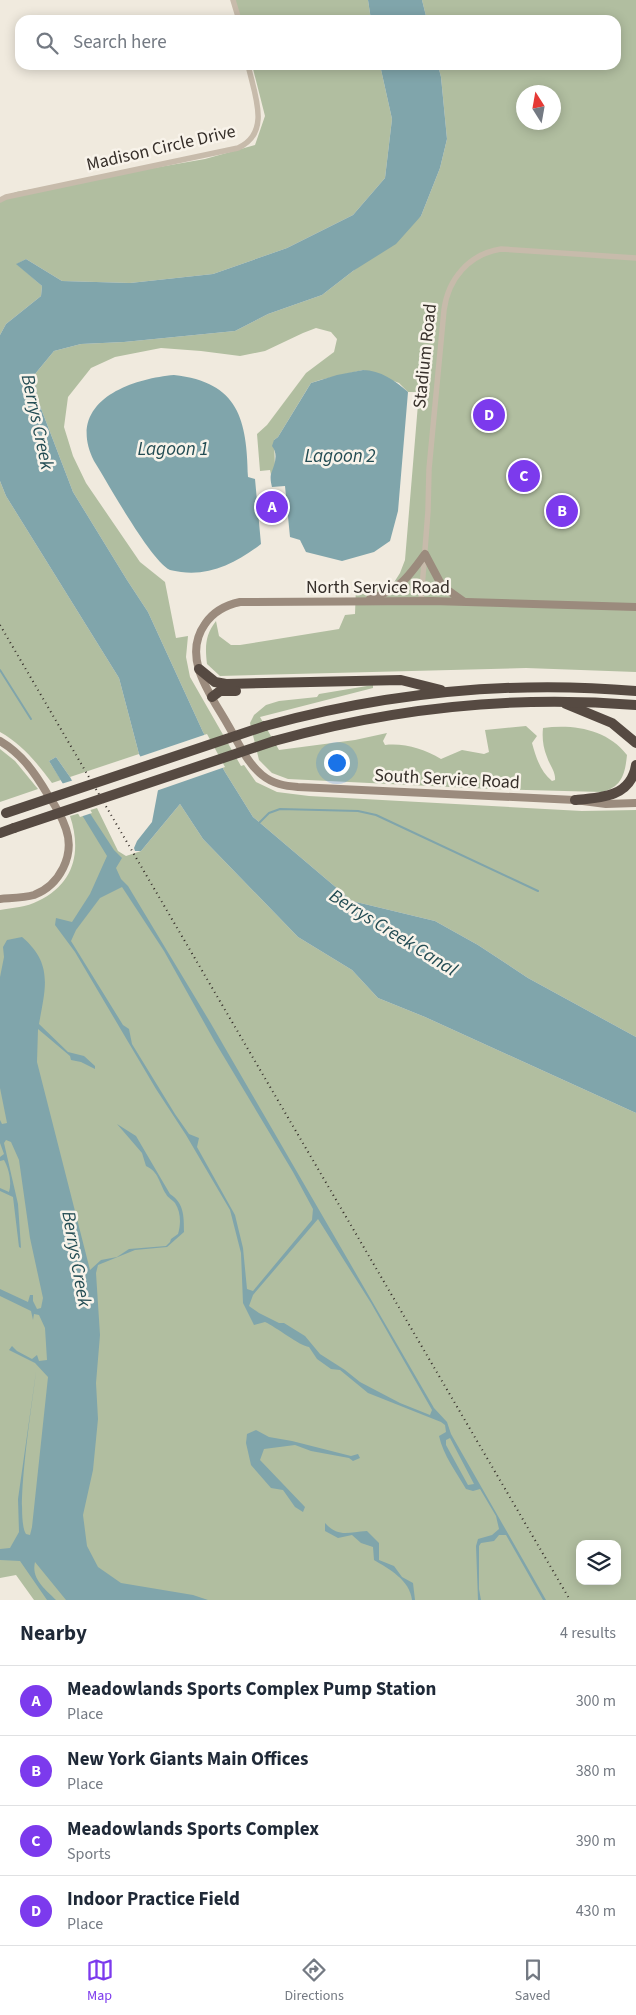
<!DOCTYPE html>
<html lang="en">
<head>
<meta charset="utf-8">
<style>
	body { margin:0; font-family:"Source Sans 3",sans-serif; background:#f2f2f3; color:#1f2937 }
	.controls { position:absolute; right:15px; bottom:15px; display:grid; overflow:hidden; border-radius:10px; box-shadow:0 2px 12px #0003 }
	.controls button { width:45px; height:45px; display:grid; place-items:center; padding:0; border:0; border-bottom:1px solid #e0e1e3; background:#fff; color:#1f2937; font:25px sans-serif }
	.compass { position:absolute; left:516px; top:85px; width:45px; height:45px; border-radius:50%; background:#fff; box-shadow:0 2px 12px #0003; rotate:349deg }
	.you { position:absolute; left:336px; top:762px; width:18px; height:18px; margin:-12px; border:4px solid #fff; border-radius:50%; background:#1a73e8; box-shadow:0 0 0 8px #1a73e833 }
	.badge { display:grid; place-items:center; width:32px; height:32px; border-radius:50%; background:#7c3aed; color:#fff; font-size:16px; font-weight:700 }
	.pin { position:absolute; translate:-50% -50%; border:2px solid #fff; box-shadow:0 1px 5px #0006 }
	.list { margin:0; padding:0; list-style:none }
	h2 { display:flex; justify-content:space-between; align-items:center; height:65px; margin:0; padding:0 20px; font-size:21px }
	h2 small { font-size:16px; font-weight:400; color:#747a83 }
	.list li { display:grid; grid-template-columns:32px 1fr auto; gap:15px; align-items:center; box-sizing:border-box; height:70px; padding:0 20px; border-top:1px solid #e0e1e3 }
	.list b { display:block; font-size:19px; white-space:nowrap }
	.list p { margin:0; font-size:16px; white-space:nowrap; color:#747a83 }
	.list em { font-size:16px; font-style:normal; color:#747a83 }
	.icon { flex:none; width:28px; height:28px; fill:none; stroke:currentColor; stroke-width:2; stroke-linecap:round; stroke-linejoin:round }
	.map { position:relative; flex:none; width:636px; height:1600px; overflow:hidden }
	.search { position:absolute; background:#fff; box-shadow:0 2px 12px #0003; left:15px; right:15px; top:15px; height:55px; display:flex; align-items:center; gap:12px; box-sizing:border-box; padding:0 18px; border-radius:15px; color:#747a83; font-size:19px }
	.sheet { height:345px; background:#fff }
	nav { display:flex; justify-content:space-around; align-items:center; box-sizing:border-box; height:70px; border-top:1px solid #e0e1e3; background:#fff; font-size:14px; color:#747a83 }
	nav a { display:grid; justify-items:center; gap:2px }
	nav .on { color:#7c3aed }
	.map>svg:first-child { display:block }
	.green { fill:#b1bea0; fill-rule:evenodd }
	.water { fill:#80a5ab; fill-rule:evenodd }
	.pier { fill:#f0eade }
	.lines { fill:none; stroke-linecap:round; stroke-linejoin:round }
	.stream { stroke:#80a5ab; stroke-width:2 }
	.street { stroke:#c7bbab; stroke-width:5.5 }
	.secondary { stroke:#9b8b7d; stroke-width:8 }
	.highway { stroke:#564a42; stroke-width:10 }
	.rail { stroke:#362f2a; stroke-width:2; stroke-dasharray:1 4; stroke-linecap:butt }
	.highway-bridge { stroke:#564a42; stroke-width:10 }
	.labels { text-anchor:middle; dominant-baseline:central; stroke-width:5; stroke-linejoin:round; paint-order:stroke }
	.street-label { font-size:18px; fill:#362f2a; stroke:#f8f3ea }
	.water-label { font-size:19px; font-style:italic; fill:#234c53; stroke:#f8f3ea }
</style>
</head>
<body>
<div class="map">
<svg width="636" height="1600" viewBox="0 0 636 1600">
	<rect width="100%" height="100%" fill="#f0eade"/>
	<!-- green -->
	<g class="green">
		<path d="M233 0H368L371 20H239Z"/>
		<path d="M422 0H636V672L526 668 220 676 207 664C205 647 205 635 216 621L219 636 231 645H240L339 629 345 615 355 614 356 587H378L393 584 400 573 405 560 419 392H408L399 383 363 370 320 380 311 383 306 391 278 437 274 440 275 467 271 475 270 470 260 471 257 434 267 425 306 373 334 352 337 339 331 332 316 328 303 333 265 351 240 356 201 351 161 348 115 357 91 368 68 397 64 427 73 456 86 483 140 562 165 582 176 638 188 636 186 657 190 677 241 766 244 765 256 782 277 792 309 796 582 811 636 810V1037L528 978 478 945 435 921 352 901 253 817 225 772 203 732 148 612 127 580 73 492 37 398 35 374 54 351 81 344 124 342 235 331 268 314 322 295 353 271 421 216 440 168 447 139 441 77 438 65H616V20H427ZM524 92H554V122H524Z"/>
		<path d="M252 65H380L392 119 385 178 353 215 287 248 213 274 130 283 62 281 26 259 17 264 42 286 41 296 6 324 0 335V200L16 192 205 159 255 145 265 116Z"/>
		<path d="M0 481 6 496 119 678 139 754 70 777 56 757 49 761 61 780 52 783C37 763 23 745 0 732Z"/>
		<path d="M373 685V688L260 717 279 750 355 740 387 733 383 741 385 745C405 743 424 749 441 759L462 750 484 754 489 752 485 730 526 726 537 736 532 743C536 757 540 771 552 781L555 780C556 772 549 764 547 757 543 747 542 738 543 728 573 724 607 729 627 755 625 774 622 787 602 792L491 789 288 779 272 773 259 760 250 723 254 715 266 705 279 701 317 697 319 694Z"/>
		<path d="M0 749 15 761 38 789 0 802Z"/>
		<path d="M180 804 203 839 298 937 352 970 378 998 425 1017 636 1113V1600H34L16 1575 0 1578V910C12 908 27 907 38 901 74 884 82 852 70 816L97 808 118 851 126 856 141 851ZM580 1544H617V1581H580Z"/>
	</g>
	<!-- water -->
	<g class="water">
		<path d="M368 0H422L427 20H371Z"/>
		<path d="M380 65H438L441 77 447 139 440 168 421 216 396 244 353 271 322 295 268 314 235 331 124 342 81 344 54 351 35 374 37 398 73 492 127 580 148 612 203 732 225 772 253 817 352 901 435 921 478 945 528 978 636 1037V1113L425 1017 378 998 352 970 298 937 203 839 180 804 141 851H135L134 848 137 841 152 822 158 790 139 754 119 678 6 496 0 481V335L6 324 41 296 42 286 16 264 26 259 62 281 130 283 213 274 287 248 353 215 385 178 392 119Z"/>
		<path d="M363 370C380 370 396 381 408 392L398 511 390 541 374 552 342 561 306 552 300 540 290 537 285 486 272 487C271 483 270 478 271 474 274 465 279 455 272 446L274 440 278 437 311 383 337 375Z"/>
		<path d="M174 375C239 382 247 420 248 477L255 479 261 544C238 562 211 576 181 572 177 571 173 571 170 570 150 560 108 483 94 461 65 403 128 379 174 375Z"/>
		<path d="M56 757 70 777 91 815 114 850 122 858 116 868 121 879 128 886 210 1022 434 1408 447 1422 451 1434 546 1600H543L506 1535H499L494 1541 481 1543 479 1546V1589L481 1600H478L476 1546 478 1539 492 1535 499 1529 496 1516 480 1489 473 1491 466 1489C457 1473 443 1455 439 1436L446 1432 445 1425 441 1422 368 1393 340 1370 331 1369 317 1359 309 1347C300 1346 276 1327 265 1322L254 1325 243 1303 241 1253 230 1210 186 1135 156 1089 75 952 55 925 56 918 72 922 90 894 107 856 49 761ZM122 887 164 951 215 1042 293 1172 313 1209 312 1220 253 1291 247 1289 243 1248 235 1215 197 1147 199 1138 189 1134 175 1114 132 1044 129 1029 123 1025 71 941 76 930 100 898ZM318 1219 371 1303 432 1410 430 1415 400 1403 360 1382 345 1370 320 1354 305 1336 284 1323H279L259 1313 249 1306 253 1295ZM450 1438 474 1484 468 1485 446 1445V1440Z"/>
		<path d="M22 937C54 964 45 989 39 1024L68 1052 84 1056 95 1066V1069L81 1062 71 1060 70 1056 38 1029 37 1062 90 1270 101 1260 117 1257 129 1249 166 1246 170 1242 171 1239 178 1234C181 1224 181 1212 175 1203 173 1200 168 1198 166 1194 159 1183 159 1172 146 1166L142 1153 117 1124 136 1136 170 1194C184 1203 184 1216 184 1232L167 1247 135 1250 98 1265 96 1273 100 1335 96 1383 98 1419 93 1470 83 1515 87 1546 98 1567 121 1583 193 1595 208 1600H66L35 1562C31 1579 45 1589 56 1600H47L20 1561 0 1560V1549L10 1548 19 1532 18 1499 36 1372C33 1399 14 1516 26 1534L30 1535 32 1527 48 1377 35 1363 9 1350 12 1346 17 1351 32 1359 37 1355 39 1361 47 1360 45 1328 39 1315 34 1314 33 1320 31 1311 0 1296V1289L28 1302 30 1295H33V1301L37 1309 41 1308 43 1298 30 1238 19 1160 11 1142 6 1140 4 1143 18 1204 21 1248 19 1247 13 1197 0 1191V1188L9 1192C12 1182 9 1169 4 1160L0 1161V1157L4 1154 0 1143V1120L2 1124 7 1123 0 1088V977L4 957 3 947 7 940Z"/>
		<path d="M256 1430 269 1437 292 1441 351 1456 358 1454 360 1458 353 1461 349 1458 311 1451 295 1445 264 1449 260 1460 305 1507 303 1512 295 1507 283 1490 271 1488 251 1465 246 1443 247 1434Z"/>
		<path d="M325 1523C339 1538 348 1532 367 1531L379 1543V1560L394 1566 402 1577 413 1583 415 1600H412C410 1580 389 1569 374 1560L373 1547 361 1543 352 1535 338 1538 325 1531Z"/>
	</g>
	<!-- pier -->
	<g class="pier">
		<path d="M207 734 225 767 156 791 139 757Z"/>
		<path d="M74 780 92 813 80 817 61 784Z"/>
	</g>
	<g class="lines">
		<!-- stream -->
		<g class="stream">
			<path d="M0 670 31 719"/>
			<path d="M258 824 269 813 280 809 358 811 376 815 538 891"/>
		</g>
		<!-- street -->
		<g class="street">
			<path d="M233 0 239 20"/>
			<path d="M0 200 6 197 238 148C272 133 254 93 248 65"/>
			<path d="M421 601 428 511 429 469 444 310C448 279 469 254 501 249L636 258"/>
		</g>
		<!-- secondary -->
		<g class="secondary">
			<path d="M370 599C400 589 407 579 425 554L442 586 463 601"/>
			<path d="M636 607 432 601 240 602C226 605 213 612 205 624 181 658 211 695 228 725 238 742 247 763 262 775 273 784 285 786 298 787L575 800 606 804 636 803"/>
			<path d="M0 741C22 754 35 773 48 795 55 805 62 817 66 829 75 855 60 885 34 895 24 898 11 898 0 899"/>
		</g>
		<!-- highway -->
		<g class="highway">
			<path d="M199 669 215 682 226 684 401 680 441 690"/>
			<path d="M212 697 220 691H236"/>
			<path d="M566 704 612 723 636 743"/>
			<path d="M265 726C386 693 511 680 636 691"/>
			<path d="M274 741C392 708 514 695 636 705"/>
			<path d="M575 800C601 798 631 797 636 765"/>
			<path d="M0 833 14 828"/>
		</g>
		<!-- rail -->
		<path class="rail" d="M0 625 570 1600"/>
		<!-- highway-bridge -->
		<g class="highway-bridge">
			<path d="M6 813 265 726"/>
			<path d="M14 828 274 741"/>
		</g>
	</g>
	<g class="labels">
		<!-- street labels -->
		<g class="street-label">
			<text transform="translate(161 148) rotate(-13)">Madison Circle Drive</text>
			<text transform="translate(425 356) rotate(-84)">Stadium Road</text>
			<text x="378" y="587">North Service Road</text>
			<text transform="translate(447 779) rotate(3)">South Service Road</text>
		</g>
		<!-- water labels -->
		<g class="water-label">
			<text transform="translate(37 422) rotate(78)">Berrys Creek</text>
			<text x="173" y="449">Lagoon 1</text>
			<text x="340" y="456">Lagoon 2</text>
			<text transform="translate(393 933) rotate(32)">Berrys Creek Canal</text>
			<text transform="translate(76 1259) rotate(80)">Berrys Creek</text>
		</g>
	</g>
</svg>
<div class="controls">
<button><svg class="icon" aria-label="layers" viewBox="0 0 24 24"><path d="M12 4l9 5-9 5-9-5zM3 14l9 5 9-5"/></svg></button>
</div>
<svg class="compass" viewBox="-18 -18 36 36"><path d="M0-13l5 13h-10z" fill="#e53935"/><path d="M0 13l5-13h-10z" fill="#747a83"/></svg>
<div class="you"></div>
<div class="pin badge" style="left:272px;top:507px">A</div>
<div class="pin badge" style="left:562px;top:511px">B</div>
<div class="pin badge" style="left:524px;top:476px">C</div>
<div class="pin badge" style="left:489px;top:415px">D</div>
<div class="search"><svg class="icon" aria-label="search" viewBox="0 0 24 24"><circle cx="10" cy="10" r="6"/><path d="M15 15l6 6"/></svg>Search here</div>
</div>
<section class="sheet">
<h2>Nearby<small>4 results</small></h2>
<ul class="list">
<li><span class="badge">A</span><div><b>Meadowlands Sports Complex Pump Station</b><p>Place</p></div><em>300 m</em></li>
<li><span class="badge">B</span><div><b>New York Giants Main Offices</b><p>Place</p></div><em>380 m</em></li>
<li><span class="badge">C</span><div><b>Meadowlands Sports Complex</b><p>Sports</p></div><em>390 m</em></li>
<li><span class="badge">D</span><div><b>Indoor Practice Field</b><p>Place</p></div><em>430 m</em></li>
</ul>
</section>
<nav>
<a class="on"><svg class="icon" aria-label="map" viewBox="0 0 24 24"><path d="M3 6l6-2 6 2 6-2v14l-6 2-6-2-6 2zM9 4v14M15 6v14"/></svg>Map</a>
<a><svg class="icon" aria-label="directions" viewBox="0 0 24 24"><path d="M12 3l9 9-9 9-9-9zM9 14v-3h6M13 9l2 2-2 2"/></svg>Directions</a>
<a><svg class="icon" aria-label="saved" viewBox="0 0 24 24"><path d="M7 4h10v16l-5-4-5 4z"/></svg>Saved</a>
</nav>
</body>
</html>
